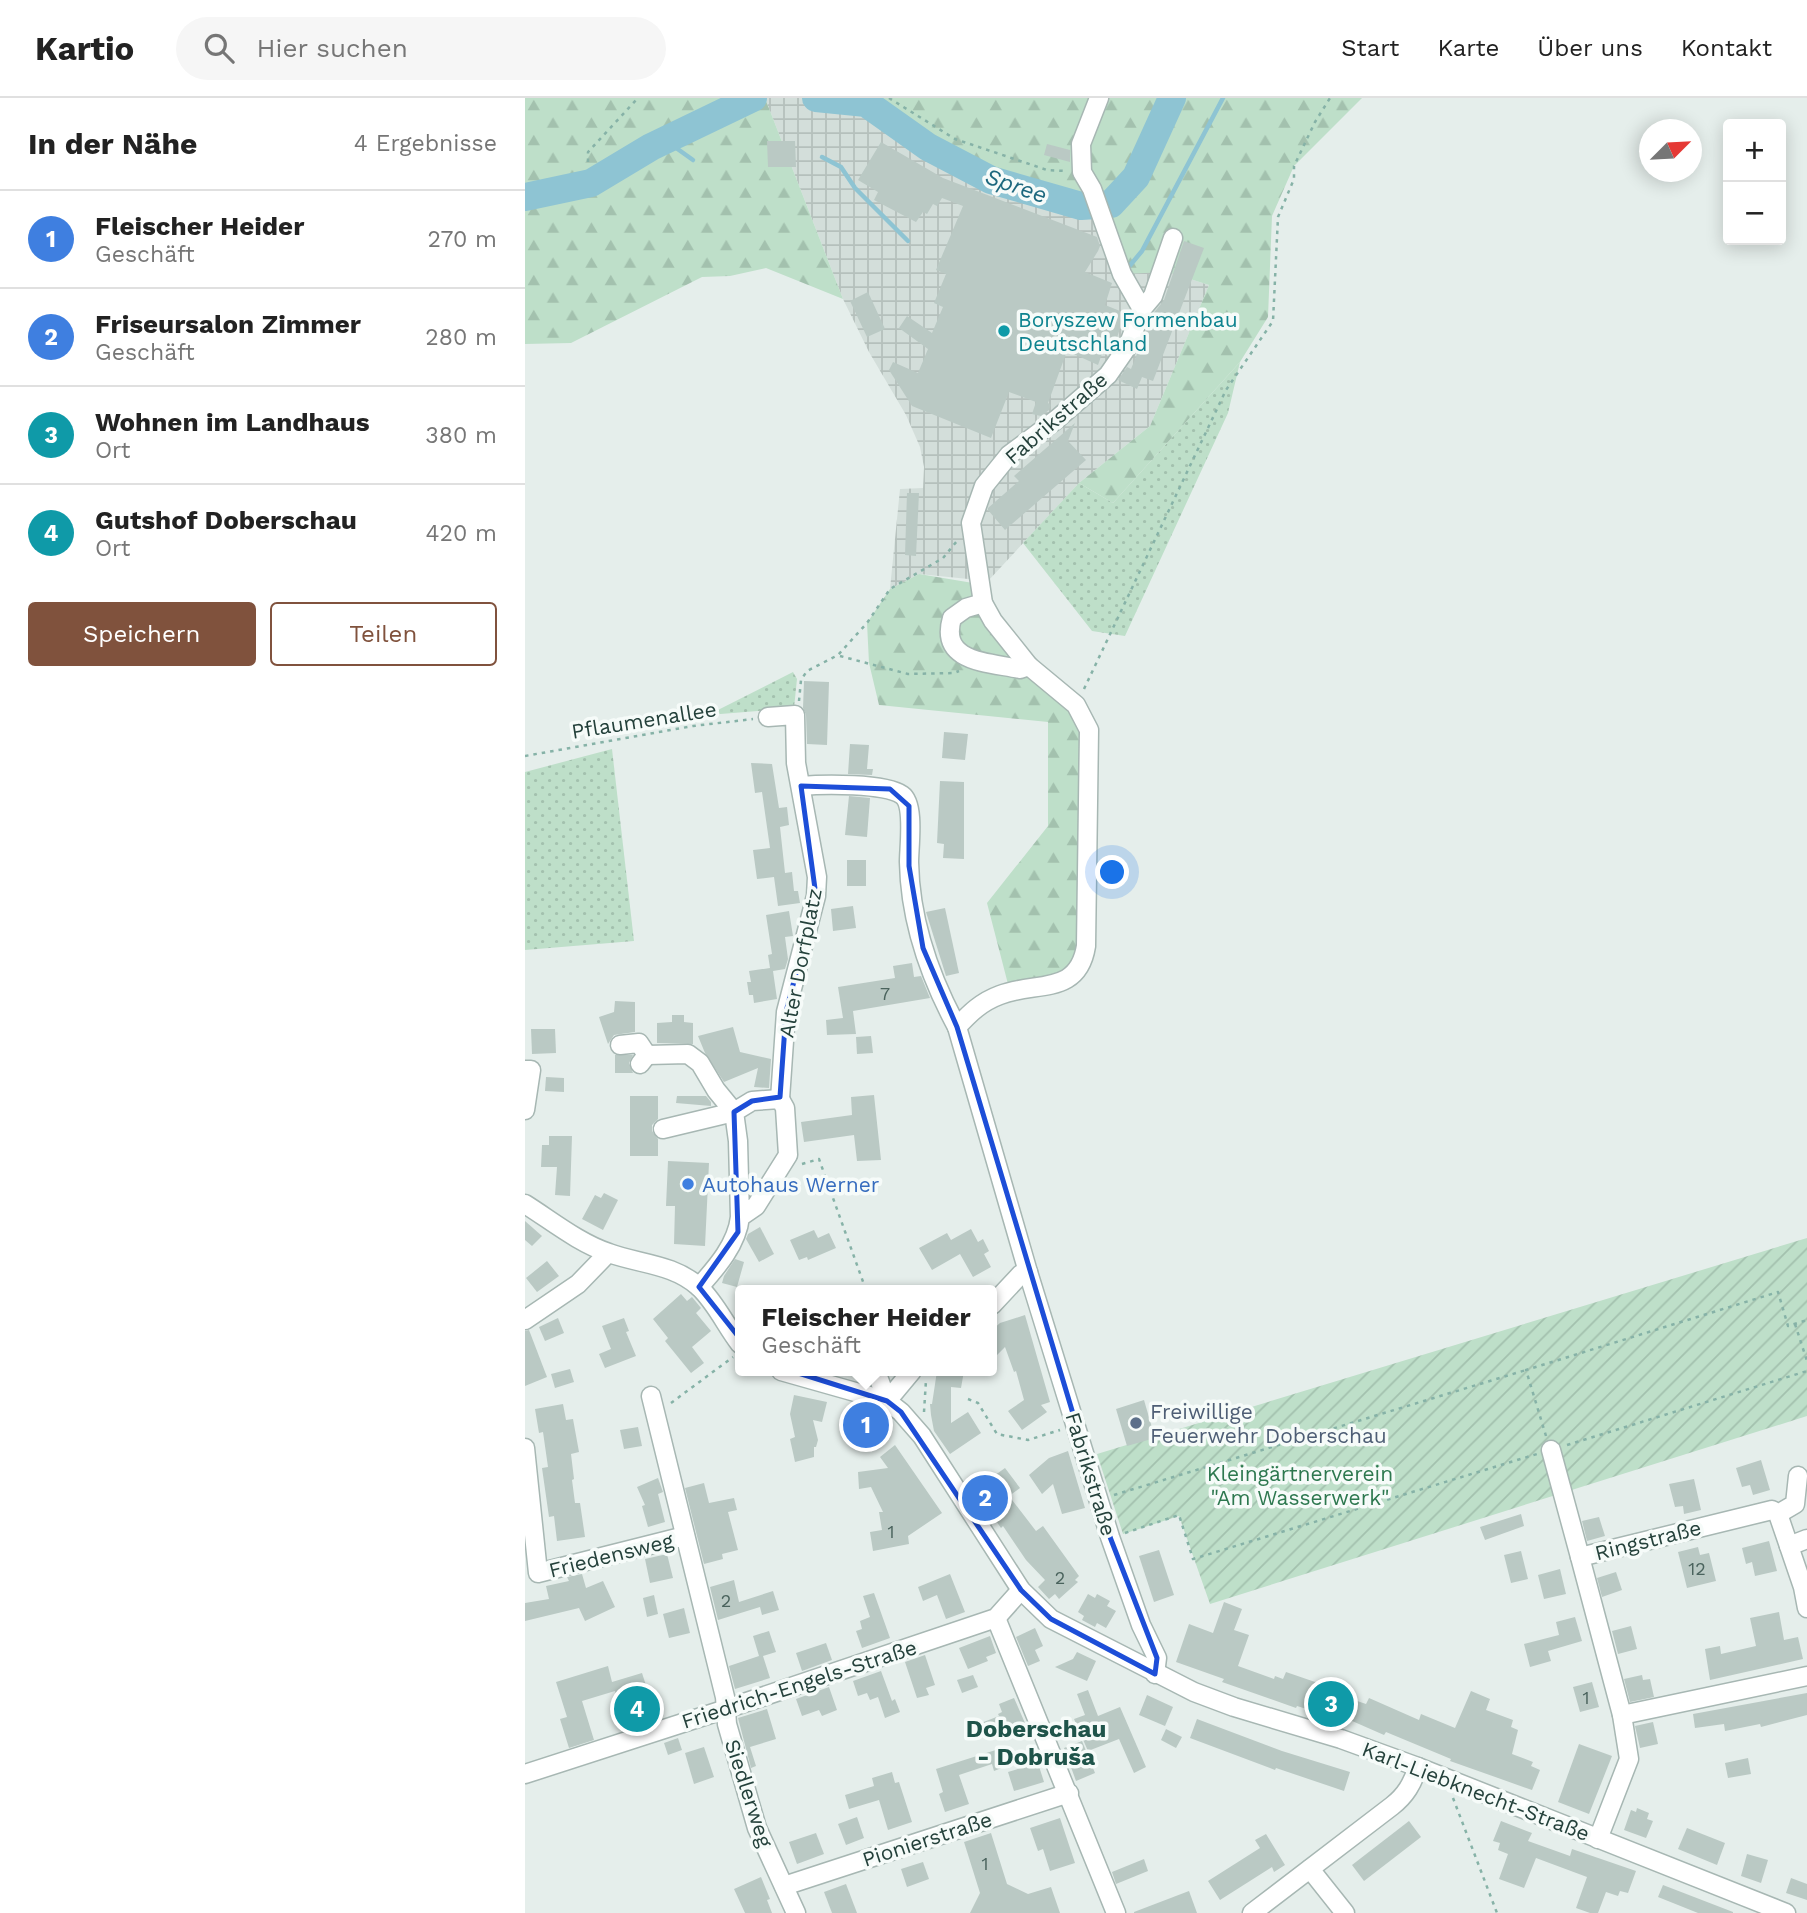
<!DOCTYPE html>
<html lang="de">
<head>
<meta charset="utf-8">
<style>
	body { margin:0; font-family:"Work Sans",sans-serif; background:#f6f6f6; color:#222 }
	.controls { position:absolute; right:21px; top:21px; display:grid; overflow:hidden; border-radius:7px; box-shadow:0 4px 18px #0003 }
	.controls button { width:63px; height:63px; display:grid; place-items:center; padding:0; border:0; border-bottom:2px solid #e0e0e0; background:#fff; color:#222; font:35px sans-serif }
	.compass { position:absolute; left:1114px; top:21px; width:63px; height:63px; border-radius:50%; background:#fff; box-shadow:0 4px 18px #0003; rotate:66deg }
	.you { position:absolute; left:588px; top:775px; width:24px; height:24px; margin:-18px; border:5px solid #fff; border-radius:50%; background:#1a73e8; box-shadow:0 0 0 10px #1a73e833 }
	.badge { display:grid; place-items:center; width:46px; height:46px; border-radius:50%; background:#80523d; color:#fff; font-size:23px; font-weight:700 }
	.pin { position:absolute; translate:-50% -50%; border:4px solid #fff; box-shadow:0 2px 7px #0006 }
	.popup { position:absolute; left:210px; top:1187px; width:262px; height:91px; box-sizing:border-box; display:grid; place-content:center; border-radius:7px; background:#fff; filter:drop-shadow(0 2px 5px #0005); font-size:23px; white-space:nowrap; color:#767676 }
	.popup b { font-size:26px; color:#222 }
	.popup::after { content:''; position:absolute; left:50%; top:100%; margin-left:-14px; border:14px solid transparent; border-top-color:#fff }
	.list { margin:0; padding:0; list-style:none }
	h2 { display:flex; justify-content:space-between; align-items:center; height:91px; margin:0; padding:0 28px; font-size:30px }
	h2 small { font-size:23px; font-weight:400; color:#767676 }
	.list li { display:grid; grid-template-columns:46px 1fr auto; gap:21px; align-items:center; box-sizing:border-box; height:98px; padding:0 28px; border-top:2px solid #e0e0e0 }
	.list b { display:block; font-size:26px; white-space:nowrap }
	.list p { margin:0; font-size:23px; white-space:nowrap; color:#767676 }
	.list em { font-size:23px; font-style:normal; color:#767676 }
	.actions { display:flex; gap:14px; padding:21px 28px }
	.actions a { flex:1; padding:16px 0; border:2px solid #80523d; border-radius:7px; text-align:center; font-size:24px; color:#80523d }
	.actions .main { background:#80523d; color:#fff }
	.icon { flex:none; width:38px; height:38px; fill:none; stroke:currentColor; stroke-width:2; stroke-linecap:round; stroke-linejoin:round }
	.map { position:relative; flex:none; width:1282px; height:1815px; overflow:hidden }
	header { display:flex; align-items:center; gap:42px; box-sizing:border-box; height:98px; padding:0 35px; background:#fff; border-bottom:2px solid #e0e0e0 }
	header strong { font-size:33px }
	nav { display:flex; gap:38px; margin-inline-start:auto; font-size:24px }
	.search { width:490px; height:63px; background:#f6f6f6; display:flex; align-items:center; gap:18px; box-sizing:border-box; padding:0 24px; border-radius:38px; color:#767676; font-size:26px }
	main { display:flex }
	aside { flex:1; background:#fff }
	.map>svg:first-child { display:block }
	.industrial { fill:url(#industrial-grid) }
	.grass { fill:url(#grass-dots) }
	.forest { fill:url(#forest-firs) }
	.garden { fill:url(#garden-furrows) }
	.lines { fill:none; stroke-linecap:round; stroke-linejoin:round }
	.stream { stroke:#8ec4d3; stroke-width:4.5 }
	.river { stroke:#8ec4d3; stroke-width:28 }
	.building { fill:#bac9c4 }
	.minor-casing { stroke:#a7b7b3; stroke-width:21 }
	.path { stroke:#86b2a7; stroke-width:2.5; stroke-dasharray:3.5 5; stroke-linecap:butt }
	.minor { stroke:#fff; stroke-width:18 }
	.marked { fill:none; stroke:#1d4ed8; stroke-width:5; stroke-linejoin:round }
	.culture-dot { fill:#0f9aa8; stroke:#f6fbf9; stroke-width:2.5 }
	.shop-dot { fill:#3f7fe0; stroke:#f6fbf9; stroke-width:2.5 }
	.service-dot { fill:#5c6f8a; stroke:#f6fbf9; stroke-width:2.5 }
	.labels { text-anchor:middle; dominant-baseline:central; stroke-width:7; stroke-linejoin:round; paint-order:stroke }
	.number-label { font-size:18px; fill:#4a635d }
	.culture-label { font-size:21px; fill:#0d838f; stroke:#f6fbf9; text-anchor:start }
	.street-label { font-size:21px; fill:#24413b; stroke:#f6fbf9 }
	.shop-label { font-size:21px; fill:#366cbe; stroke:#f6fbf9; text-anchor:start }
	.service-label { font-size:21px; fill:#4e5e75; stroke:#f6fbf9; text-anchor:start }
	.park-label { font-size:21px; fill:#2d784f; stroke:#f6fbf9 }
	.water-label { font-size:23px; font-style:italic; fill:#1d687e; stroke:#f6fbf9 }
	.quarter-label { font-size:24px; font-weight:bold; fill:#1f544a; stroke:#f6fbf9 }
</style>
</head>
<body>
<header>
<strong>Kartio</strong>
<div class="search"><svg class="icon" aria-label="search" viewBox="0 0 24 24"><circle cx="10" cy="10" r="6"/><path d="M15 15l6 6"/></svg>Hier suchen</div>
<nav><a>Start</a><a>Karte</a><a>Über uns</a><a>Kontakt</a></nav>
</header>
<main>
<aside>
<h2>In der Nähe<small>4 Ergebnisse</small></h2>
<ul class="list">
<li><span class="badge" style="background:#3f7fe0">1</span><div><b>Fleischer Heider</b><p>Geschäft</p></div><em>270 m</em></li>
<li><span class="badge" style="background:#3f7fe0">2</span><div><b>Friseursalon Zimmer</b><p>Geschäft</p></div><em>280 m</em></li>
<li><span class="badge" style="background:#0f9aa8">3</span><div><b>Wohnen im Landhaus</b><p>Ort</p></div><em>380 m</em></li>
<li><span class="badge" style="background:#0f9aa8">4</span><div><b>Gutshof Doberschau</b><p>Ort</p></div><em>420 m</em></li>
</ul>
<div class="actions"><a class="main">Speichern</a><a>Teilen</a></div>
</aside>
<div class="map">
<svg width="1282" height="1815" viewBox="0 0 1282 1815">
	<defs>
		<pattern id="industrial-grid" width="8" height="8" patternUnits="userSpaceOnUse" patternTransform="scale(1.75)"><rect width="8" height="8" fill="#d3deda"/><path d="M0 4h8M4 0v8" fill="none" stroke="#b5c0bc"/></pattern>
		<pattern id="grass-dots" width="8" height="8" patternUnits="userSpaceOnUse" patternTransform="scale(1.75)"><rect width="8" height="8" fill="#bedfc9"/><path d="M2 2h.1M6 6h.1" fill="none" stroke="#a3c1ae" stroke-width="1.8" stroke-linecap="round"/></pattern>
		<pattern id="forest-firs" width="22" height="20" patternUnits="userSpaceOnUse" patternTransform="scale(1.75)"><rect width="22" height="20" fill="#bedfc9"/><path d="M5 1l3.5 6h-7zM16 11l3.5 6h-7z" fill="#a3c1ae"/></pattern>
		<pattern id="garden-furrows" width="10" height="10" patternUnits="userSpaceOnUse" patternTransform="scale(1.75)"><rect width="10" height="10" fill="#bedfc9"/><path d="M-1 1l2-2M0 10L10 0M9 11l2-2" fill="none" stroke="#a3c1ae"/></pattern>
	</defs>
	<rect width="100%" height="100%" fill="#e5eeeb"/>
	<!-- industrial -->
	<path class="industrial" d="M240 0H291L341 5 403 49 466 82 556 108 643 174 684 187 625 328 554 385 463 483 394 476 365 491 375 391 398 390 399 369 395 349 381 317 344 254 318 201Z"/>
	<!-- grass -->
	<g class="grass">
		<path d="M715 264 703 315 600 538 567 533 498 445 554 385 588 405Z"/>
		<path d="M268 574 272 581 269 610 183 617Z"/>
		<path d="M87 651 109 843 0 852V674Z"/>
	</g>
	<!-- forest -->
	<g class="forest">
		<path d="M0 0H240L318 201 241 170 205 178 177 179 46 245 0 246Z"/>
		<path d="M292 0H837L769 68 747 118 743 219 715 264 588 405 554 385 625 328 684 187 643 174 597 176 579 126 556 108 466 82 403 49 341 5Z"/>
		<path d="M394 476 448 485 531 590 557 632 552 857 543 872 484 890 462 805 523 728V624L354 607 344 565 342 525 365 491Z"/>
	</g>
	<!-- garden -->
	<path class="garden" d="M1282 1140V1318L685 1506 654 1418 598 1436 572 1356Z"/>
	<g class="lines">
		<!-- stream -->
		<g class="stream">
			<path d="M140 42 168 62"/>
			<path d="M297 59 316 69 330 90 383 143"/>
			<path d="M602 171 617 153 698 0"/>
		</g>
		<!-- river -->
		<g class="river">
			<path d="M291 0 341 5 403 49 466 82 556 108 586 106 611 79 647 0"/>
			<path d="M0 99 66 85 126 49 228 0"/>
		</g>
	</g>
	<!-- building -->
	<g class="building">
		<path d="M242 43H270L271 69H243Z"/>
		<path d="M356 44 418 80 572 139 575 148 573 153 560 174 587 185 580 207 600 215 589 249 586 252 579 250 573 267 542 253 523 305 526 307 524 312 516 318 507 316 511 304 484 294 466 340 387 308 364 272 368 264 393 275 403 251 374 230 382 218 407 235 418 209 409 205 421 176 411 172 438 108 417 100 412 108 408 106 402 116 398 114 391 124 349 102 353 94 333 82Z"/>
		<path d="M522 46 545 52V64L519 57Z"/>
		<path d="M659 143 679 150 628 283 617 279 612 291 593 282 602 269 606 271 628 216 639 202Z"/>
		<path d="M343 194 360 231 342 239 325 203Z"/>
		<path d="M550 325 543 343 561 362 480 432 463 412V410L494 383 489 378Z"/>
		<path d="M382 395H394L391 458 380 457Z"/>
		<path d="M279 583 304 584 302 647 282 646 281 617 278 610Z"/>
		<path d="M419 634 443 636 440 662 417 660Z"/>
		<path d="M325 646 344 647 342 671H348L347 677 323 676Z"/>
		<path d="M226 665 247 666 254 710 262 709 264 727 255 729 260 775 267 774 269 793H273L275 805 253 808 249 779 232 781 228 752 245 750 237 694 230 695Z"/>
		<path d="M415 683 439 684V761L418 760 419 746 412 745Z"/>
		<path d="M324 698 345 700 342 739 320 737Z"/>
		<rect x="322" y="762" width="19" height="26"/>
		<path d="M328 808 331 830 308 833 306 811Z"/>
		<path d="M420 810 434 875 421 878 401 814Z"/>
		<path d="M264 813 268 838 260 839 263 861 260 871 248 873 252 901 229 905 228 897H224L222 884H226L224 873 245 870 243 857 247 856 241 817Z"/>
		<path d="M387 865 389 879 396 878 405 900 328 913 331 936 302 937 301 922 318 920 313 889 370 880 368 868Z"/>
		<path d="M90 903 110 904V934L89 937 83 946 74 919 89 914Z"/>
		<path d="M147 917H159V924L168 925V946L132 945V925L147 924Z"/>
		<path d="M208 929 215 954 246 961 244 990 229 989 233 970 199 984 180 955 173 938Z"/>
		<path d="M6 931H30L31 955 7 956Z"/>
		<path d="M346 938 348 955 332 956 331 939Z"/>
		<path d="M90 957H108L104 965 108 975H90Z"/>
		<path d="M21 979 39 980V994L20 993Z"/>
		<path d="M349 997 356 1062 332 1063 329 1037 279 1044 276 1024 327 1017 326 999Z"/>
		<path d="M105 998H133V1021L127 1027V1033L133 1041V1058H105Z"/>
		<path d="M152 998H181L186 1004V1008L151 1005Z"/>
		<path d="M24 1038H47L45 1098 30 1097 32 1069H16L17 1047H24Z"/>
		<path d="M143 1063 184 1065 180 1148 149 1146 150 1108H141Z"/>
		<path d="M79 1095 93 1102 78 1132 57 1121 70 1097 76 1100Z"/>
		<path d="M0 1123 17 1138 7 1148 0 1142Z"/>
		<path d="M235 1129 249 1156 234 1164 221 1141 223 1136Z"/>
		<path d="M446 1131 453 1144 458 1141 464 1153 459 1156 466 1169 448 1179 435 1156 407 1172 394 1150 422 1135 426 1142Z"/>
		<path d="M289 1132 293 1140 304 1135 311 1150 283 1162 282 1159 274 1162 265 1142Z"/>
		<path d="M210 1161 219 1164 212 1189 197 1185 199 1178Z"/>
		<path d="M22 1163 34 1178 12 1194 1 1180Z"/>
		<path d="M156 1196 162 1203 167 1199 176 1210 171 1215 186 1233 167 1249 179 1265 166 1275 140 1243 143 1240 128 1221Z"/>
		<path d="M500 1217 525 1304 516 1307 522 1314 497 1332 483 1313 499 1302 491 1273 489 1274 480 1249 467 1262V1232L475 1225Z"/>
		<path d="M33 1220 39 1235 20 1243 14 1229Z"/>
		<path d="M99 1220 104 1233 101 1234 111 1258 80 1270 74 1256 86 1251 77 1228Z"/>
		<path d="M4 1232 22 1279 0 1288V1233Z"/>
		<path d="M45 1271 49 1284 30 1290 26 1276Z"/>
		<path d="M412 1273H439L436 1290 426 1289V1325L443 1314 456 1335 425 1356 409 1333 406 1317 405 1306H407Z"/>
		<path d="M269 1297 302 1304 297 1324 288 1322 293 1342 291 1349H289V1359L270 1364 265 1341 270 1339 265 1316Z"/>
		<path d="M619 1302 630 1340 602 1348 591 1311Z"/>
		<path d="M38 1306 41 1322 48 1321 54 1354 46 1356 49 1381 47 1382 50 1405H55L60 1439 32 1443 29 1418 24 1419 17 1370 23 1369 18 1334 14 1335 10 1311Z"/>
		<path d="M330 1311 361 1326 352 1343 322 1328Z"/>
		<path d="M113 1329 117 1348 99 1351 95 1332Z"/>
		<path d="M370 1347 417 1415 383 1438 384 1446 348 1453 345 1434 357 1432 354 1414H358L346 1389 334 1391 333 1374 363 1370 355 1359Z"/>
		<path d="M543 1353 560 1410 537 1416 528 1386 517 1396 504 1377 524 1360Z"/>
		<path d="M1236 1362 1245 1392 1228 1397 1225 1387 1217 1389 1211 1370Z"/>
		<path d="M480 1370 495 1390 484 1398 511 1433 518 1428 554 1478 550 1482 553 1484 534 1501 530 1496 524 1501 513 1489 520 1482 501 1462 478 1428 476 1430 446 1387 463 1376 466 1380Z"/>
		<path d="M133 1380 138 1394 133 1396 140 1424 123 1429 117 1408 120 1407 112 1389Z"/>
		<path d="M1169 1381 1176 1412 1159 1416 1158 1408 1150 1409 1144 1386Z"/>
		<path d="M179 1385 184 1405 209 1400 212 1412 203 1414 213 1452 197 1456 198 1461 179 1466 160 1390Z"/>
		<path d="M996 1416 999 1428 960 1442 955 1429Z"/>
		<path d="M1074 1419 1080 1438 1062 1443 1057 1423Z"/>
		<path d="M1244 1443 1252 1473 1230 1478 1227 1464 1221 1466 1217 1450Z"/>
		<path d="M1173 1449 1175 1457 1184 1455 1191 1483 1162 1490 1153 1454Z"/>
		<path d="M634 1452 649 1497 629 1504 614 1458Z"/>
		<path d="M996 1453 1003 1481 986 1485 979 1457Z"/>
		<path d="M142 1456 148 1480 125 1485 120 1461Z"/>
		<path d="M1035 1471 1041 1496 1019 1501 1013 1477Z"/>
		<path d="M1091 1474 1097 1492 1077 1499 1072 1480Z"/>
		<path d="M57 1476 61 1490 78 1483 90 1509 60 1523 54 1510 0 1523V1505L24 1501 21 1488 44 1483 42 1479Z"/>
		<path d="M425 1476 440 1514 421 1521 412 1497 398 1503 393 1489Z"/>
		<path d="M209 1482 214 1504 248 1493 254 1512 237 1517 235 1509 193 1522 185 1489Z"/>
		<path d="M349 1495 365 1540 337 1550 331 1533 337 1531 335 1523 345 1519 338 1498Z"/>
		<path d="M563 1496 570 1500 572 1496 585 1503 582 1508 591 1513 581 1530 572 1525 570 1529 557 1522 559 1518 553 1514Z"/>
		<path d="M129 1497 133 1516 122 1519 118 1500Z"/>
		<path d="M699 1504 717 1511 709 1532 724 1537 713 1568 749 1581 750 1578 758 1581 761 1574 793 1585 791 1589 841 1606 844 1600 894 1622 896 1616 930 1630 946 1593 965 1601 961 1612 988 1622 986 1629 993 1632 987 1656 1008 1664 1006 1668 1015 1672 1007 1692 925 1663 926 1661 861 1634 859 1637 818 1619 817 1622 772 1608 771 1610 697 1584 699 1581 651 1564 664 1526 688 1535Z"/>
		<path d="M159 1510 165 1535 144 1540 138 1516Z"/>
		<path d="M1254 1514 1259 1542 1273 1539 1278 1561 1185 1582 1180 1551 1195 1548 1196 1556 1231 1548 1225 1520Z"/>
		<path d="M1050 1519 1057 1543 1023 1553 1026 1563 1005 1569 999 1546 1034 1537 1031 1524Z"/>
		<path d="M1106 1528 1112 1551 1093 1556 1087 1533Z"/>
		<path d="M510 1530 518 1548 510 1552 515 1563 503 1568 491 1539Z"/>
		<path d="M244 1533 251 1554 238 1558 245 1580 210 1591 204 1568 234 1558 228 1538Z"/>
		<path d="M465 1538 471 1555 461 1559 463 1563 443 1571 434 1550Z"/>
		<path d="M301 1545 307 1562 277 1573 271 1555Z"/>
		<path d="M552 1554 571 1563 562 1583 530 1569 548 1561Z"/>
		<path d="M400 1557 410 1587 401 1590 404 1597 392 1600 380 1564Z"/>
		<path d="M83 1568 87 1584 117 1575 132 1621 102 1631 90 1593 57 1603 69 1642 44 1650 35 1621 42 1619 31 1584Z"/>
		<path d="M356 1573 367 1603 370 1601 375 1614 360 1620 353 1599 345 1602 342 1595 333 1598 328 1583Z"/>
		<path d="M448 1577 453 1589 437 1595 432 1582Z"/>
		<path d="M1117 1577 1118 1582 1125 1581 1129 1599 1105 1604 1099 1581Z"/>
		<path d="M1067 1584 1074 1609 1055 1614 1048 1589Z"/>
		<path d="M304 1589 312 1612 297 1618 294 1612 277 1618 271 1601Z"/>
		<path d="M563 1592 573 1618 595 1609 621 1669 609 1675 594 1641 563 1653 549 1621 560 1617 552 1596Z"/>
		<path d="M1282 1595V1617L1236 1629 1235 1626 1200 1633 1199 1626 1170 1630 1168 1616Z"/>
		<path d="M622 1597 648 1609 640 1628 614 1617Z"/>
		<path d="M489 1600 500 1625 463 1641 456 1625 474 1618 473 1616 477 1614 474 1606Z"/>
		<path d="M242 1611 251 1641 225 1649 231 1668 226 1670 213 1620Z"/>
		<path d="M672 1621 757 1653 825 1674 819 1693 751 1670 750 1672 665 1640Z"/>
		<path d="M1128 1624 1133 1646 1115 1650 1110 1628Z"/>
		<path d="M641 1631 657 1639 651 1650 636 1642Z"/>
		<path d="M153 1640 157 1652 143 1657 139 1645Z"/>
		<path d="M557 1643 570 1675 551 1683 539 1650Z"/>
		<path d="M1054 1646 1087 1658 1064 1716 1033 1704Z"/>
		<path d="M179 1649 189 1679 169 1686 160 1655Z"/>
		<path d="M477 1650 484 1667 469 1673 467 1666 434 1677 444 1706 420 1714 414 1696 418 1694 411 1671Z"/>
		<path d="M1223 1660 1226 1676 1203 1680 1200 1665Z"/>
		<path d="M513 1665 519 1684 489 1693 483 1674Z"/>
		<path d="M367 1674 370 1685 374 1684 387 1724 363 1732 354 1702 324 1711 320 1697 349 1688 347 1680Z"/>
		<path d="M1112 1710 1124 1715 1122 1721 1128 1723 1121 1740 1099 1732 1106 1712 1111 1714Z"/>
		<path d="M332 1719 339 1740 321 1747 313 1726Z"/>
		<path d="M535 1720 550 1765 525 1773 518 1751 513 1753 505 1730Z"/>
		<path d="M884 1723 896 1739 839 1783 827 1767Z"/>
		<path d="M976 1723 1007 1735 1003 1743 1045 1758 1047 1751 1111 1773 1103 1795 1095 1793 1093 1798 1081 1794 1073 1815H1065L1051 1810 1062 1779 1011 1760 999 1790 974 1781 983 1756 973 1752 975 1745 968 1743Z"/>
		<path d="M1162 1730 1200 1745 1192 1767 1153 1751Z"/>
		<path d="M291 1735 299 1756 272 1766 264 1744Z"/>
		<path d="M466 1735 482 1786 503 1796 526 1789 535 1815H445L455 1795 439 1744Z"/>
		<path d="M741 1736 760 1767 749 1774 747 1769 695 1802 683 1783 735 1750 730 1742Z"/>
		<path d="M1222 1756 1243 1762 1236 1785 1216 1778Z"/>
		<path d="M619 1761 623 1773 591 1786 587 1774Z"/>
		<path d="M398 1764 404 1781 382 1789 376 1771Z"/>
		<path d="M236 1779 245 1801 242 1802 247 1815H220L209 1791Z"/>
		<path d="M1266 1780 1282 1786V1802L1261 1795Z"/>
		<path d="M321 1786 332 1815H307L299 1794Z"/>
		<path d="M1138 1787 1208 1814V1815H1173L1133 1799Z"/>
		<path d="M664 1793 672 1815H609V1814Z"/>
	</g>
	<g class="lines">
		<!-- minor casing -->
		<g class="minor-casing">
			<g id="minor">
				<path d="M574 0 556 46 557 74 567 91 597 176 617 211"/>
				<path d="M458 505 441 510 427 520C414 565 463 564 495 571L504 568"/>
				<path d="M243 619 270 617 271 665 292 779 291 798 261 914 255 1001"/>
				<path d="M276 688C298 686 360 685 377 697 390 706 384 749 384 764 385 822 405 879 432 929"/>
				<path d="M95 947 114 945 122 957 115 966"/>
				<path d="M122 957 163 956 175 965 191 992 209 1014 138 1031"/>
				<path d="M0 972H6L0 1012"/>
				<path d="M0 1106C27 1123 54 1145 84 1155 114 1166 149 1166 174 1189 191 1205 201 1228 215 1246"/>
				<path d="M174 1189C192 1169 212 1146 215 1119L231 1108 263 1057 260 1010 255 1001 227 1003 209 1014 213 1043 215 1119"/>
				<path d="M467 1207 496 1176 503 1174"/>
				<path d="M0 1222 53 1186 83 1155"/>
				<path d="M256 1273 362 1303 376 1314 397 1338 496 1492 526 1521 669 1594 709 1609 816 1641 893 1669 1261 1815"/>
				<path d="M351 1273 362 1303"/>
				<path d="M126 1298 200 1599 202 1626 232 1730 271 1815"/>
				<path d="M362 1303 387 1273"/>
				<path d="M0 1350 13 1475 160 1438"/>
				<path d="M1026 1352 1055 1459"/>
				<path d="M1253 1416 1270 1406 1273 1378"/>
				<path d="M1264 1448 1282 1441"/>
				<path d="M471 1520 591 1815"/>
				<path d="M630 1576 632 1560 616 1527 585 1439 503 1174 432 929C445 915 456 904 475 897 511 883 553 898 561 848L564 632 551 607 504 568 468 523 458 505 446 425 459 388 484 357 532 321 583 277 603 248 617 211 628 198 648 140"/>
				<path d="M1097 1617 1282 1578"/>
				<path d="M0 1676 201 1611 471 1520 496 1492"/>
				<path d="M1073 1741 1104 1661 1097 1617 1055 1459 1247 1412 1253 1416 1278 1489 1282 1510"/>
				<path d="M785 1771 820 1815"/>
				<path d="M259 1788 544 1695"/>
				<path d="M727 1815 867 1708C881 1697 887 1686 893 1669"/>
			</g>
		</g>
		<!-- path -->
		<g class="path">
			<path d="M364 0 430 41 522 72 540 73"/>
			<path d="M63 64V54L113 0"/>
			<path d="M315 558 383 576 429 575 434 573"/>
			<path d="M559 591 701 292 748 223 753 119 769 81V68L790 24 805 0"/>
			<path d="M274 603 276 582 282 573 313 557 342 525 365 491 418 460 432 443"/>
			<path d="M0 658 168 628 228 621"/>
			<path d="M277 1066 294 1061 341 1192"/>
			<path d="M1270 1226 1282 1263"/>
			<path d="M443 1301 453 1305 472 1336 503 1342 535 1332"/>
			<path d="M146 1305 208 1259"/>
			<path d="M399 1314 401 1282"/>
			<path d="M1021 1338 1001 1272 1253 1194 1263 1228 1282 1222"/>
			<path d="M1042 1347 1282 1273"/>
			<path d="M589 1397 1001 1272"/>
			<path d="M600 1435 654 1417 668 1461 1012 1356"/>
			<path d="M928 1700 972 1815"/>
		</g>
		<!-- minor -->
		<use href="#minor" class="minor"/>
	</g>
	<!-- marked area -->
	<path class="marked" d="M276 688 365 691 384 708V768L398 850 432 929 585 1439 632 1560 630 1576 526 1521 496 1492 376 1314 362 1303 232 1262 174 1189 213 1134 209 1014 227 1003 255 999 261 914 291 798Z"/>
	<!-- markers -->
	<circle class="culture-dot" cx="479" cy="233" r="7"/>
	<circle class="shop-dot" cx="163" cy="1086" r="7"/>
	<circle class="service-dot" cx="611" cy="1325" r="7"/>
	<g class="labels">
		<!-- number labels -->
		<g class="number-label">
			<text x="360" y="895">7</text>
			<text x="366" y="1433">1</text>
			<text x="1172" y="1470">12</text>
			<text x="535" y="1479">2</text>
			<text x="201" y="1502">2</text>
			<text x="1061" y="1599">1</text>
			<text x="460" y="1765">1</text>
		</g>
		<!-- culture labels -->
		<g class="culture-label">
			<text x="493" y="221">Boryszew Formenbau<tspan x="493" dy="24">Deutschland</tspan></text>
		</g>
		<!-- street labels -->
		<g class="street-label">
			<text transform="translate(531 320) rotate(-41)">Fabrikstraße</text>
			<text transform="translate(119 622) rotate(-9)">Pflaumenallee</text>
			<text transform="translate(275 865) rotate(-79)">Alter Dorfplatz</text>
			<text transform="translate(566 1376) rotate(73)">Fabrikstraße</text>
			<text transform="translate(1123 1442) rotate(-14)">Ringstraße</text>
			<text transform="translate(86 1457) rotate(-14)">Friedensweg</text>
			<text transform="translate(274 1586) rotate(-18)">Friedrich-Engels-Straße</text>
			<text transform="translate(951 1693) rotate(21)">Karl-Liebknecht-Straße</text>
			<text transform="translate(224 1695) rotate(72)">Siedlerweg</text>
			<text transform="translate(402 1741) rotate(-18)">Pionierstraße</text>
		</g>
		<!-- shop labels -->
		<g class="shop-label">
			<text x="177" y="1086">Autohaus Werner</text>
		</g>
		<!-- service labels -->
		<g class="service-label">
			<text x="625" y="1313">Freiwillige<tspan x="625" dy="24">Feuerwehr Doberschau</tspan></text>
		</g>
		<!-- park labels -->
		<g class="park-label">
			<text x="775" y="1375">Kleingärtnerverein<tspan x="775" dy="24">"Am Wasserwerk"</tspan></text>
		</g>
		<!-- water labels -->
		<g class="water-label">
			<text transform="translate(491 88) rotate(19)">Spree</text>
		</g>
		<!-- quarter labels -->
		<g class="quarter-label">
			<text x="511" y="1631">Doberschau<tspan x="511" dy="28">- Dobruša</tspan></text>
		</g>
	</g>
</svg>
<div class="controls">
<button>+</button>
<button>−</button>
</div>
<svg class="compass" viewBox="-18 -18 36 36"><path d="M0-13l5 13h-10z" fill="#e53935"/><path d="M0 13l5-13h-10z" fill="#767676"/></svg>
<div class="you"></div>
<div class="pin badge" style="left:341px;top:1327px;background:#3f7fe0">1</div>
<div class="popup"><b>Fleischer Heider</b>Geschäft</div>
<div class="pin badge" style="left:460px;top:1400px;background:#3f7fe0">2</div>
<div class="pin badge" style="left:806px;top:1606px;background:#0f9aa8">3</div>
<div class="pin badge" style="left:112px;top:1611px;background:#0f9aa8">4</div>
</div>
</main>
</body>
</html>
